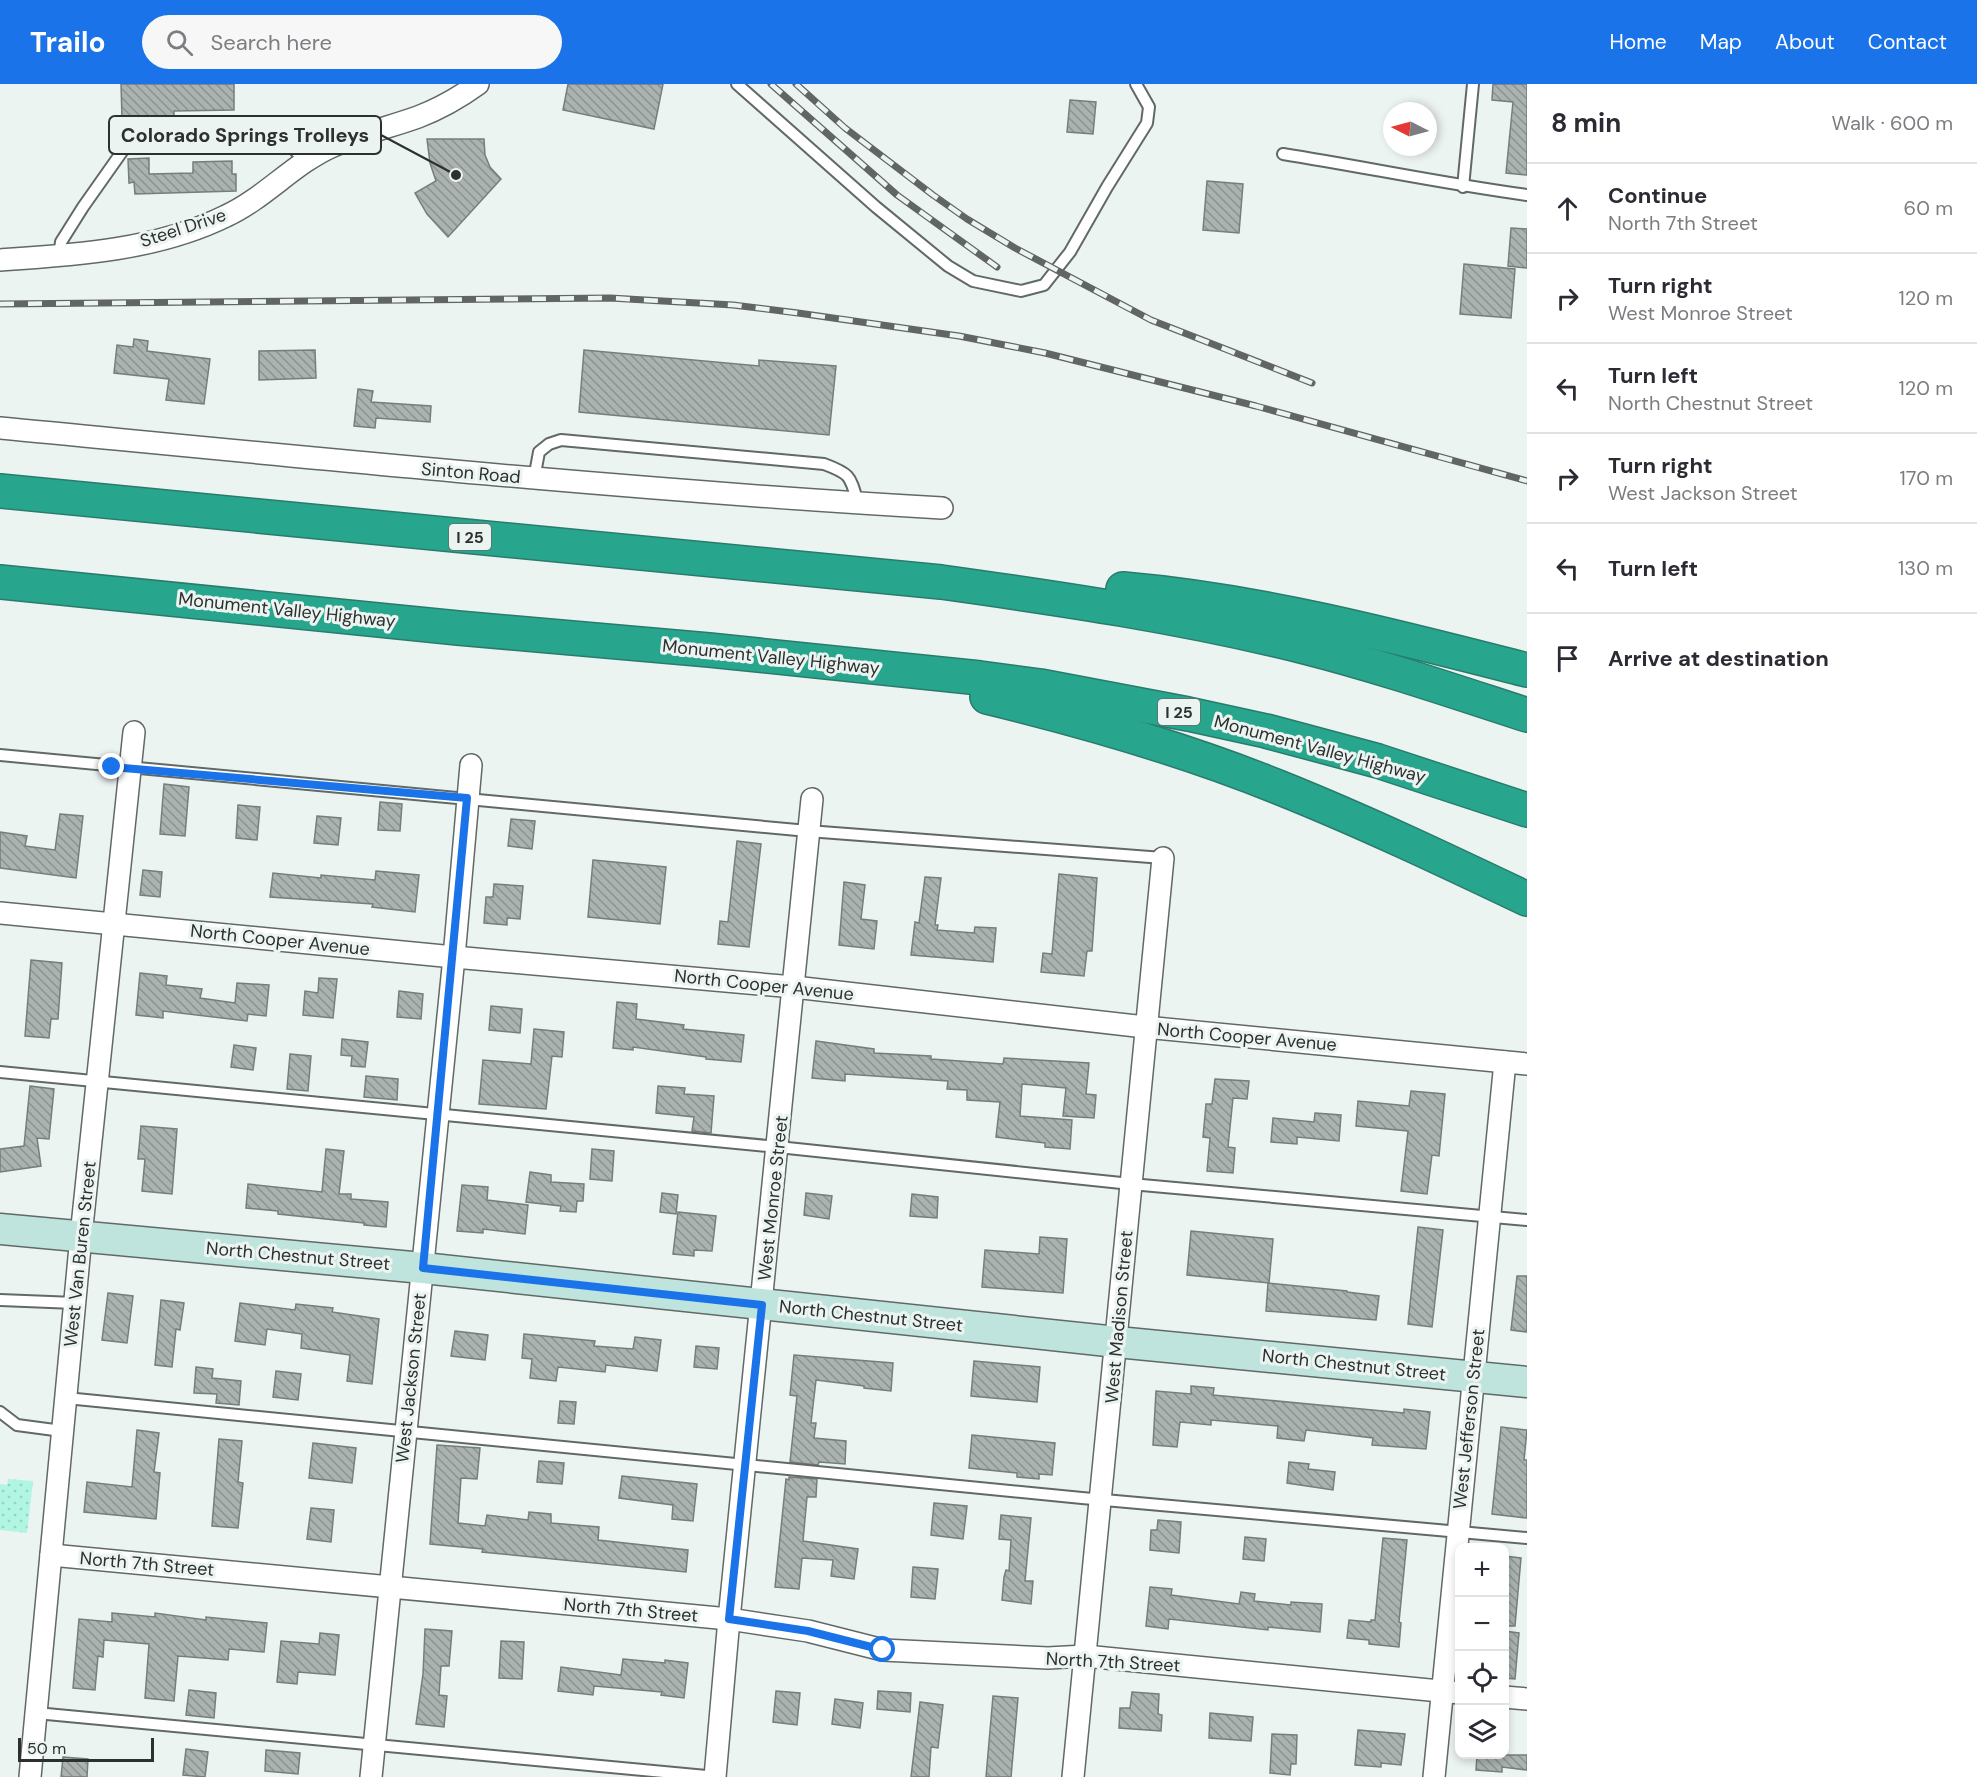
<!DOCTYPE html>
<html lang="en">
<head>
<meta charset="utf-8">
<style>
	body { margin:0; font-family:"DM Sans",sans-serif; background:#f7f7f7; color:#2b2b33 }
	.controls { position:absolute; right:18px; bottom:18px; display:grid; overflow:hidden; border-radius:12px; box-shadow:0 3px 9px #0003 }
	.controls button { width:54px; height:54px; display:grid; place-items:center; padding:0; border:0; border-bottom:2px solid #e1e1e2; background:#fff; color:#2b2b33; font:30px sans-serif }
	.compass { position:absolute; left:1383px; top:18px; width:54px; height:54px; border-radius:50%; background:#fff; box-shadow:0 3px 9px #0003; rotate:276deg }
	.scale { position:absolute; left:18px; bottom:15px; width:136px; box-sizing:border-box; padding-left:6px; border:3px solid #2c302f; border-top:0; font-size:16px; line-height:21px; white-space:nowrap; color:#2c302f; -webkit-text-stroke:4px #ecf4f2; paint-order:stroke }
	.stop { position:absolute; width:18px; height:18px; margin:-14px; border:4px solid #1a73e8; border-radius:50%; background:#fff }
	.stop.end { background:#1a73e8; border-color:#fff; box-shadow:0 2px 6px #0008 }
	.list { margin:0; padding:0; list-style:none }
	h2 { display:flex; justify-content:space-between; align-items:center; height:78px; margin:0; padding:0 24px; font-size:26px }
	h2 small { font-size:20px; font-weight:400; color:#7c7c81 }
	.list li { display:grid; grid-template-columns:39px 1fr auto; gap:18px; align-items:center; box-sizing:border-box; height:90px; padding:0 24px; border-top:2px solid #e1e1e2 }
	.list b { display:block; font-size:22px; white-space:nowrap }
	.list p { margin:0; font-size:20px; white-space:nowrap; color:#7c7c81 }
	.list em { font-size:20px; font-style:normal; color:#7c7c81 }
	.icon { flex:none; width:33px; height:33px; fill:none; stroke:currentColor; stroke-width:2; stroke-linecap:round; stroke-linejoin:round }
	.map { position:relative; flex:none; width:1527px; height:1693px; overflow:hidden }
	header { display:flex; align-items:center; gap:36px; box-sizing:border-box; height:84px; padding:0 30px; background:#1a73e8; color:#fff }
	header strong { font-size:28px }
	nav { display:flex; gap:33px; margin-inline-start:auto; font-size:21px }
	.search { width:420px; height:54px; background:#f7f7f7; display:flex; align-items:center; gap:15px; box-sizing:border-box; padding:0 21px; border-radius:33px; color:#7c7c81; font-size:22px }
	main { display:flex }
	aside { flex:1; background:#fff }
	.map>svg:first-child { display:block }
	.park { fill:url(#park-dots) }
	.building { fill:url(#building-back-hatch); stroke:#767e7c; stroke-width:1.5 }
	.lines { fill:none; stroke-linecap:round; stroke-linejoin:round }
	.service-casing { stroke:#616966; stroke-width:14 }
	.minor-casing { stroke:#616966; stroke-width:24 }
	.secondary-casing { stroke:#616966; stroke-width:33 }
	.motorway-casing { stroke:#297c6c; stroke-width:36 }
	.service { stroke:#fff; stroke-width:10 }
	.minor { stroke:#fff; stroke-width:21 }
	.secondary { stroke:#bee4dd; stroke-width:30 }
	.motorway { stroke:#28a58d; stroke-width:33 }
	.rail-casing { stroke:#616665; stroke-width:7 }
	.rail { stroke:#ecf4f2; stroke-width:4.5; stroke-dasharray:14; stroke-linecap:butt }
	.route { stroke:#1a73e8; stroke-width:8 }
	.labels { text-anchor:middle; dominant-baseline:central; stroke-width:6; stroke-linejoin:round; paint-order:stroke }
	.shield { fill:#ecf4f2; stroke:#666b6a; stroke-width:1.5 }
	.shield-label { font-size:16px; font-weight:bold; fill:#2c302f }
	.street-label { font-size:18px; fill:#2c302f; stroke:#ecf4f2 }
	.leader { fill:none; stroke:#2c302f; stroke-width:2 }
	.callout-dot { fill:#2c302f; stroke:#ecf4f2; stroke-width:2 }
	.callout { fill:#ecf4f2; stroke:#2c302f; stroke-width:2 }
	.callout-label { font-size:20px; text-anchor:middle; font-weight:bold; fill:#2c302f }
</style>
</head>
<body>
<header>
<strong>Trailo</strong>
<div class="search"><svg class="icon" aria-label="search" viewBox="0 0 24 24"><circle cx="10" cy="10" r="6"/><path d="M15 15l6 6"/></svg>Search here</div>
<nav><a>Home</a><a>Map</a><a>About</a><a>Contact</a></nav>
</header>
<main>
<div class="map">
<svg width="1527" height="1693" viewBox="0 0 1527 1693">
	<defs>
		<pattern id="park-dots" width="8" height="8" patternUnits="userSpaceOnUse" patternTransform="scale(1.5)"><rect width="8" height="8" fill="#b1f5e3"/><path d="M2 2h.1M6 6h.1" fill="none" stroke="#98d2c3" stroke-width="1.8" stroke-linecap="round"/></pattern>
		<pattern id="building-back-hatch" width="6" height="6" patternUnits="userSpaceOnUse" patternTransform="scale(1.5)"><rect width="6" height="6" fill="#abb3b1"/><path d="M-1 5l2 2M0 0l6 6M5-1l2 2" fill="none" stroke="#8b9290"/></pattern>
	</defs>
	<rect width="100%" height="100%" fill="#ecf4f2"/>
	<!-- park -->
	<path class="park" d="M8 1395 33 1397 27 1449 0 1446V1400L7 1401Z"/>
	<!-- building -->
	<g class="building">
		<path d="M121 0H234V26L174 27V34L122 35Z"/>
		<path d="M568 0H663L654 45 563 26Z"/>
		<path d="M1493 0H1527V91L1506 89 1513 18 1492 16Z"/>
		<path d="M1070 16 1096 18 1093 50 1067 48Z"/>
		<path d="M427 55H484L485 71 490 83 501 95 448 153 427 130 415 109 436 97 430 79Z"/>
		<path d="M149 74V90L193 89V78L232 77V90H236V107L135 110 134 98 129 99 128 75Z"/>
		<path d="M1207 97 1243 100 1239 149 1203 146Z"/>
		<path d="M1511 144 1527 145V184L1508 182Z"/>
		<path d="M1464 180 1515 185 1511 234 1460 230Z"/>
		<path d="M134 255 148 257 147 267 210 275 204 320 166 316 169 295 114 289 117 261 133 263Z"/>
		<path d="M315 266 316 294 259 296V267Z"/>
		<path d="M584 266 759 282V276L836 282 829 351 579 328Z"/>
		<path d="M358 305 373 307 371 318 431 322 430 338 376 334 375 344 354 342Z"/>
		<path d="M164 700 189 703 185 752 160 750Z"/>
		<path d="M380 718 402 720 400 747 378 746Z"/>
		<path d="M238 721 260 723 257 756 236 754Z"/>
		<path d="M60 730 83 732 76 794 0 784V748L27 752 25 762 55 766Z"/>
		<path d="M317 732 341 734 338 761 314 759Z"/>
		<path d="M511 735 535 737 532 765 508 762Z"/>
		<path d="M737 757 761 760 749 863 718 860 720 837 728 838Z"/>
		<path d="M593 776 666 783 660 840 588 833Z"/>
		<path d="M143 786 162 788 160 813 140 811Z"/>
		<path d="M376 787 419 791 415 828 372 823 373 820 270 813 273 789 321 794V791L375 796Z"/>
		<path d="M1059 790 1097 794 1092 867H1087L1084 892 1041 888 1043 869 1052 870Z"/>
		<path d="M925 793 941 794 935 841H938L937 846 974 849 975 843 996 844 993 878 911 871 915 838 919 839Z"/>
		<path d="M844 798 865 801 861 835 877 837 874 865 839 861Z"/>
		<path d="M494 800 523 802 520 835 507 834V841L484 839 486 813H493Z"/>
		<path d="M31 876 62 879 58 935H51L49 954 25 952Z"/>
		<path d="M140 889 167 892 166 901 202 905 200 914 235 919 237 899 269 901 266 932 248 930 247 937 163 927V934L136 931Z"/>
		<path d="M319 894 337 895 333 934 303 931 305 907 318 909Z"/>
		<path d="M399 907 423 910 421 935 397 933Z"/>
		<path d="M617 918 637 920 636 935 684 941 683 945 744 951 741 978 706 975V973L633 963V966L613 964Z"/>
		<path d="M491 922 522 925 520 949 489 946Z"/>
		<path d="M534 945 564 948 562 973 552 972 546 1025 479 1020 483 976 531 980Z"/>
		<path d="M342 955 368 958 365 983 351 982 352 972 341 971Z"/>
		<path d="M816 957 874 965V969L931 972V975L1003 980 1004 974 1089 979 1086 1010 1096 1011 1094 1034 1063 1032 1066 1004 1022 1000 1020 1032 1072 1036 1070 1065 1045 1063V1059L996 1053 1000 1018 967 1016V1006L947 1005 948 997 845 990V997L812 994Z"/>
		<path d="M234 961 256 964 253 986 231 983Z"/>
		<path d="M290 970 311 972 308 1007 287 1005Z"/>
		<path d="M366 992 398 995 397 1016 364 1013Z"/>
		<path d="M1215 995 1249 997 1247 1015 1233 1014 1228 1063 1235 1064 1233 1089 1207 1087 1210 1054 1203 1053 1206 1020H1212Z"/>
		<path d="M30 1002 54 1005 49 1055 37 1054 41 1082 0 1088V1065L24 1062Z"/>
		<path d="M658 1002 685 1004 684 1010 714 1012 711 1049 692 1047 694 1033 656 1029Z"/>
		<path d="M1411 1007 1445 1010 1439 1072 1432 1071 1427 1110 1401 1107 1408 1047 1356 1042 1358 1017 1409 1022Z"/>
		<path d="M1315 1029 1341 1031 1339 1057 1297 1053V1060L1271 1058 1273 1034 1314 1038Z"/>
		<path d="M141 1042 177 1045 172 1110 142 1107 145 1075H138Z"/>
		<path d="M326 1065 344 1067 339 1110H351V1115L388 1118 386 1143 364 1141V1139L278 1130V1127L246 1124 248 1100 322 1108Z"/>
		<path d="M592 1065 614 1067 612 1097 590 1095Z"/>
		<path d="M530 1088 551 1091V1098L584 1100 583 1117H577L576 1128 560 1127 561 1122 526 1118Z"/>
		<path d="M462 1101 488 1103 487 1116 528 1121 525 1150 483 1145V1149L457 1147Z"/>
		<path d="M662 1109 678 1111 676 1130 660 1128Z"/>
		<path d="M806 1109 832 1112 829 1135 804 1131Z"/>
		<path d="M912 1110 938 1113 937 1134 910 1132Z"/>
		<path d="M678 1128 716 1132 712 1167 694 1166V1172L673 1170Z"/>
		<path d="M1418 1143 1443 1146 1432 1243 1408 1240Z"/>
		<path d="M1191 1147 1273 1155 1269 1199 1187 1191Z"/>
		<path d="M1040 1153 1067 1155 1063 1209 982 1203 985 1166 1039 1170Z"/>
		<path d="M1517 1192H1527V1248L1511 1246Z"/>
		<path d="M1268 1199 1347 1207V1208L1379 1212 1376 1236 1266 1227Z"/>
		<path d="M108 1209 133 1212 127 1259 102 1256Z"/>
		<path d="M161 1216 184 1219 180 1246 176 1245 172 1283 155 1281Z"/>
		<path d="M240 1219 295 1226 296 1220 333 1224 332 1228 379 1235 372 1300 347 1297 350 1271 301 1264 302 1250 267 1245 265 1261 235 1257Z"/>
		<path d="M455 1247 488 1251 485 1276 451 1272Z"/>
		<path d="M524 1250 595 1257 594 1262 633 1265 635 1253 661 1256 657 1287 606 1281 605 1288 558 1283 556 1297 530 1294 532 1275 522 1274Z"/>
		<path d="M696 1262 719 1264 717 1285 694 1283Z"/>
		<path d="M794 1271 893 1279 891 1307 864 1304V1302L816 1296 811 1339H816L814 1354 846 1357 845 1380 819 1378 818 1381 790 1378 797 1312 790 1311Z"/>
		<path d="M974 1277 1040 1283 1037 1318 971 1312Z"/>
		<path d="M196 1283 213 1285 212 1294 241 1297 239 1321 216 1319 217 1310 194 1309Z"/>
		<path d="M276 1287 301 1290 298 1316 273 1313Z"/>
		<path d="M1191 1302 1214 1304 1213 1311 1404 1329V1325L1430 1328 1426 1365 1372 1361 1373 1354 1306 1346 1304 1357 1277 1354 1278 1342 1211 1336V1341L1180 1338 1177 1363 1153 1361 1156 1307 1191 1310Z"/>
		<path d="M560 1317 576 1318 574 1340 558 1339Z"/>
		<path d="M1501 1343 1527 1346 1524 1376H1527V1434L1492 1430Z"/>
		<path d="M137 1346 159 1349 154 1388 160 1389 156 1435 84 1428 87 1398 132 1403Z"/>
		<path d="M972 1351 1055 1359 1052 1391 1039 1390V1395L1017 1393V1389L969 1384Z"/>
		<path d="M219 1355 242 1357 238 1398 243 1399 238 1444 212 1442Z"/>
		<path d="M313 1359 356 1364 352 1399 309 1394Z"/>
		<path d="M437 1361 480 1364 477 1395 461 1394 458 1439 485 1442 487 1431 528 1436 529 1428 551 1430V1439L599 1443 598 1456 688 1466 686 1488 512 1471 482 1468 483 1465 430 1460Z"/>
		<path d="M539 1377 564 1379 562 1400 537 1398Z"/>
		<path d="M1289 1378 1309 1380 1308 1385 1335 1388 1333 1406 1287 1399Z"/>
		<path d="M622 1392 697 1400 693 1437 672 1435 673 1421 619 1414Z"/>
		<path d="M789 1393 817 1395 816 1413H807L803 1457 858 1465 854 1495 831 1492 833 1476 802 1474 799 1505 775 1503 786 1395 789 1396Z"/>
		<path d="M934 1419 967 1422 963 1455 931 1451Z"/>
		<path d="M311 1424 334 1426 331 1458 307 1455Z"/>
		<path d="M1001 1431 1031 1434 1025 1497H1033L1031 1520 1002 1516 1004 1493 1006 1486 1009 1487 1011 1456 999 1455Z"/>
		<path d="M1158 1436 1181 1438 1179 1469 1150 1466 1151 1446H1157Z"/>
		<path d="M1245 1453 1266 1455 1264 1477 1243 1475Z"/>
		<path d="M1383 1454 1407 1456 1399 1538 1401 1539 1399 1563 1369 1560V1556L1347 1554 1349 1536 1371 1538V1536H1375Z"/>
		<path d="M1504 1472 1521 1474 1515 1542H1504Z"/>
		<path d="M913 1483 938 1485 935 1515 911 1513Z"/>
		<path d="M1150 1503 1172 1505 1171 1511 1239 1520 1241 1508 1255 1510 1254 1517 1291 1521V1518L1322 1520 1320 1548 1268 1543V1546L1169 1535 1168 1545 1146 1542Z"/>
		<path d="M112 1529 155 1533V1529L206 1536V1533L267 1539 264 1568 229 1565 228 1576 178 1572 174 1617 145 1614 149 1560 104 1556 103 1573 98 1572 95 1606 73 1604 79 1535 112 1538Z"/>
		<path d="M425 1545 452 1547 449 1582H441L439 1611 447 1612 444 1643 416 1640 423 1590Z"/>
		<path d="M1504 1547 1519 1549 1515 1595 1504 1594Z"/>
		<path d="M320 1549 339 1551 335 1591 298 1588 297 1600 277 1598 281 1557 319 1560Z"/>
		<path d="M501 1557 524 1558 522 1595 499 1594Z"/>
		<path d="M623 1575 665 1579V1576L688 1579 684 1614 661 1611 662 1608 594 1602 593 1611 558 1607 561 1583 621 1591Z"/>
		<path d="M189 1606 216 1609 214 1634 186 1631Z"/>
		<path d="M776 1607 800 1609 797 1641 773 1638Z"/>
		<path d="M878 1607 911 1609 910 1628 877 1625Z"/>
		<path d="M1132 1608 1159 1610 1158 1630 1162 1631 1161 1647 1119 1644 1120 1624H1130Z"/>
		<path d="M993 1612 1018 1614 1011 1693H986Z"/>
		<path d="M835 1615 863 1619 860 1644 832 1640Z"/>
		<path d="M920 1618 943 1621 938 1664 931 1663 929 1693H911Z"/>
		<path d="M1210 1629 1253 1633 1251 1657 1209 1654Z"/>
		<path d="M1358 1646 1405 1650 1401 1681 1381 1679V1683L1355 1681Z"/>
		<path d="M1272 1650 1297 1651 1296 1680H1291L1290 1691 1270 1689Z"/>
		<path d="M186 1665 208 1668 205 1693 183 1691Z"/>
		<path d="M266 1666 300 1669 298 1690 265 1687Z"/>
		<path d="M1477 1671H1527V1686L1502 1683V1688L1476 1686Z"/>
		<path d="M63 1673 88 1675 87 1693H61Z"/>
	</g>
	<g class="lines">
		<!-- service casing -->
		<g class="service-casing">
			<g id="service">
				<path d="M737 0 876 123 948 182 973 197 1021 207 1044 201 1070 168 1107 103 1147 39 1149 23 1136 0"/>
				<path d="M1283 70C1365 83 1445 100 1527 111"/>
				<path d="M1463 103 1473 0"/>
				<path d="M59 172 61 158 83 123 126 62 142 54 166 51 255 50 286 57 306 78"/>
				<path d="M534 395 539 368 549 360 561 356 824 380C851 390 850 392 858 419"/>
				<path d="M0 671 808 747 1163 774"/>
				<path d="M0 988 778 1063 1131 1100 1527 1136"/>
				<path d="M0 1216 75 1219"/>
				<path d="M66 1314 1082 1414 1527 1454"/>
				<path d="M0 1328 17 1341 62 1347"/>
				<path d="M36 1629 717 1693"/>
			</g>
		</g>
		<!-- minor casing -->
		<g class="minor-casing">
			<g id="minor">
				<path d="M0 176C76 171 157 166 226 132 265 114 294 79 333 62 360 50 390 43 418 33 439 25 460 13 478 0"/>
				<path d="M0 344C314 374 627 406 942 424"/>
				<path d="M0 829 454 873 794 903 1145 943 1527 980"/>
				<path d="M51 1471 729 1535 808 1547 883 1566 1048 1574 1085 1572 1460 1609"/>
				<path d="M1504 1613 1527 1615"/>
				<path d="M30 1693 81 1152 134 648"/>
				<path d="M371 1693 454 873 471 681"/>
				<path d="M715 1693 729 1535 812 715"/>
				<path d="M1073 1693 1163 774"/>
				<path d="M1434 1693 1505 978"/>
			</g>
		</g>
		<!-- secondary casing -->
		<g class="secondary-casing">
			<path id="secondary" d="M0 1145 423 1184 1117 1258 1527 1298"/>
		</g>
		<!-- motorway casing -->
		<g class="motorway-casing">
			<g id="motorway">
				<path d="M0 407 941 498C1063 515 1185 533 1305 563 1380 582 1453 607 1527 631"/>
				<path d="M0 498 458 544 709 566 980 594 1040 602 1188 630 1266 647 1378 677 1527 726"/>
				<path d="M1123 505C1261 517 1394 552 1527 586"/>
				<path d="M987 613C1086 637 1184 665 1278 703 1363 737 1445 776 1527 815"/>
			</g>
		</g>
		<!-- service -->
		<use href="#service" class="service"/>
		<!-- minor -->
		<use href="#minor" class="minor"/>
		<!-- secondary -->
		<use href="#secondary" class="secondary"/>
		<!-- motorway -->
		<use href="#motorway" class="motorway"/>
		<!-- rail casing -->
		<g class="rail-casing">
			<g id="rail">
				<path d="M771 0 897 111 997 183"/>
				<path d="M796 0 845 44 933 111 967 135 1015 164 1151 236 1312 299"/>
				<path d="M0 220 610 214 733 221 798 229 959 252 1045 269 1256 322 1527 397"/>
			</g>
		</g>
		<!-- rail -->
		<use href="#rail" class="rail"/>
	</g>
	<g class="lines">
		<!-- route -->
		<path class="route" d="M112 683 467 714 423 1184 762 1221 729 1535 808 1547 883 1566"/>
	</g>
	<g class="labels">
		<!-- shield labels -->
		<g class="shield">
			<rect x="449" y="440" width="42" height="26" rx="4.5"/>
			<rect x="1158" y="615" width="42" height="26" rx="4.5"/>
		</g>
		<g class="shield-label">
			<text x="470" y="453">I 25</text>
			<text x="1179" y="628">I 25</text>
		</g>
		<!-- street labels -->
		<g class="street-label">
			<text transform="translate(183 144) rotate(-18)">Steel Drive</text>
			<text transform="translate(471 389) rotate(5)">Sinton Road</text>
			<text transform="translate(287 526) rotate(6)">Monument Valley Highway</text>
			<text transform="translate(771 573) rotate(6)">Monument Valley Highway</text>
			<text transform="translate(1320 665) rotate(15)">Monument Valley Highway</text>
			<text transform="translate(280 856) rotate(6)">North Cooper Avenue</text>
			<text transform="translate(764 901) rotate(6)">North Cooper Avenue</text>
			<text transform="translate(1247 953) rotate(5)">North Cooper Avenue</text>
			<text transform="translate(773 1114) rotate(-84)">West Monroe Street</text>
			<text transform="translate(80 1170) rotate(-84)">West Van Buren Street</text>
			<text transform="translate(298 1172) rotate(5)">North Chestnut Street</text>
			<text transform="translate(871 1232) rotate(6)">North Chestnut Street</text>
			<text transform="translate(1119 1233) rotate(-85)">West Madison Street</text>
			<text transform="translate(1354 1281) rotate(6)">North Chestnut Street</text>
			<text transform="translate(411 1294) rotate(-84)">West Jackson Street</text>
			<text transform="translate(1469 1335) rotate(-84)">West Jefferson Street</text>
			<text transform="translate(147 1480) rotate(5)">North 7th Street</text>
			<text transform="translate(631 1526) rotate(5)">North 7th Street</text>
			<text transform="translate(1113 1578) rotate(3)">North 7th Street</text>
		</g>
	</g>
	<!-- callouts -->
	<path class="leader" d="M456 91L381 51"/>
	<circle class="callout-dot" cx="456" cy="91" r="6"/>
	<rect class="callout" x="109" y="32" width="272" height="38" rx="6"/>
	<g class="callout-label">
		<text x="245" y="58">Colorado Springs Trolleys</text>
	</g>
</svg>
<div class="controls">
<button>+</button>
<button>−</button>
<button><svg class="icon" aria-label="locate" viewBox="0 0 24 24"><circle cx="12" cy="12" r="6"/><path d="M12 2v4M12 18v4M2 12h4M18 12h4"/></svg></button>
<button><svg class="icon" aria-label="layers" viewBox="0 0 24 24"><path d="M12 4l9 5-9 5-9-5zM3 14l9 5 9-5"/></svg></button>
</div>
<svg class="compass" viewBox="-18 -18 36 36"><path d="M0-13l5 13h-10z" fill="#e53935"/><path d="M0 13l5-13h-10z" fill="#7c7c81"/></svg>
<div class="scale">50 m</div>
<div class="stop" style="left:883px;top:1566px"></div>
<div class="stop end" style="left:112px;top:683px"></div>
</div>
<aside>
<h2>8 min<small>Walk · 600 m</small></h2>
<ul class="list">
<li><svg class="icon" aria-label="ahead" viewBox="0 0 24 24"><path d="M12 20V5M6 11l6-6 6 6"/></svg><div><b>Continue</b><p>North 7th Street</p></div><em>60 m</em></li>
<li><svg class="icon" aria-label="right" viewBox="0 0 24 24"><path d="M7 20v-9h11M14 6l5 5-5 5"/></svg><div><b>Turn right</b><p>West Monroe Street</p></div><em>120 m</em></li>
<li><svg class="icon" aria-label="left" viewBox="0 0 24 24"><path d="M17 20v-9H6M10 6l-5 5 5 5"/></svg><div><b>Turn left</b><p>North Chestnut Street</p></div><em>120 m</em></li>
<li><svg class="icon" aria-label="right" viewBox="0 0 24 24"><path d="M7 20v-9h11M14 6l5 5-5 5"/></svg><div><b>Turn right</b><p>West Jackson Street</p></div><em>170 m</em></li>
<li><svg class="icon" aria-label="left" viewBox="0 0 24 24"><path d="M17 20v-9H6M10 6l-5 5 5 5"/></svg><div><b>Turn left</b></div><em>130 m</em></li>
<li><svg class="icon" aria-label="arrive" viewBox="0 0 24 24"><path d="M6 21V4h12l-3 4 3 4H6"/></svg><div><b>Arrive at destination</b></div></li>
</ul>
</aside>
</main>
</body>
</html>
